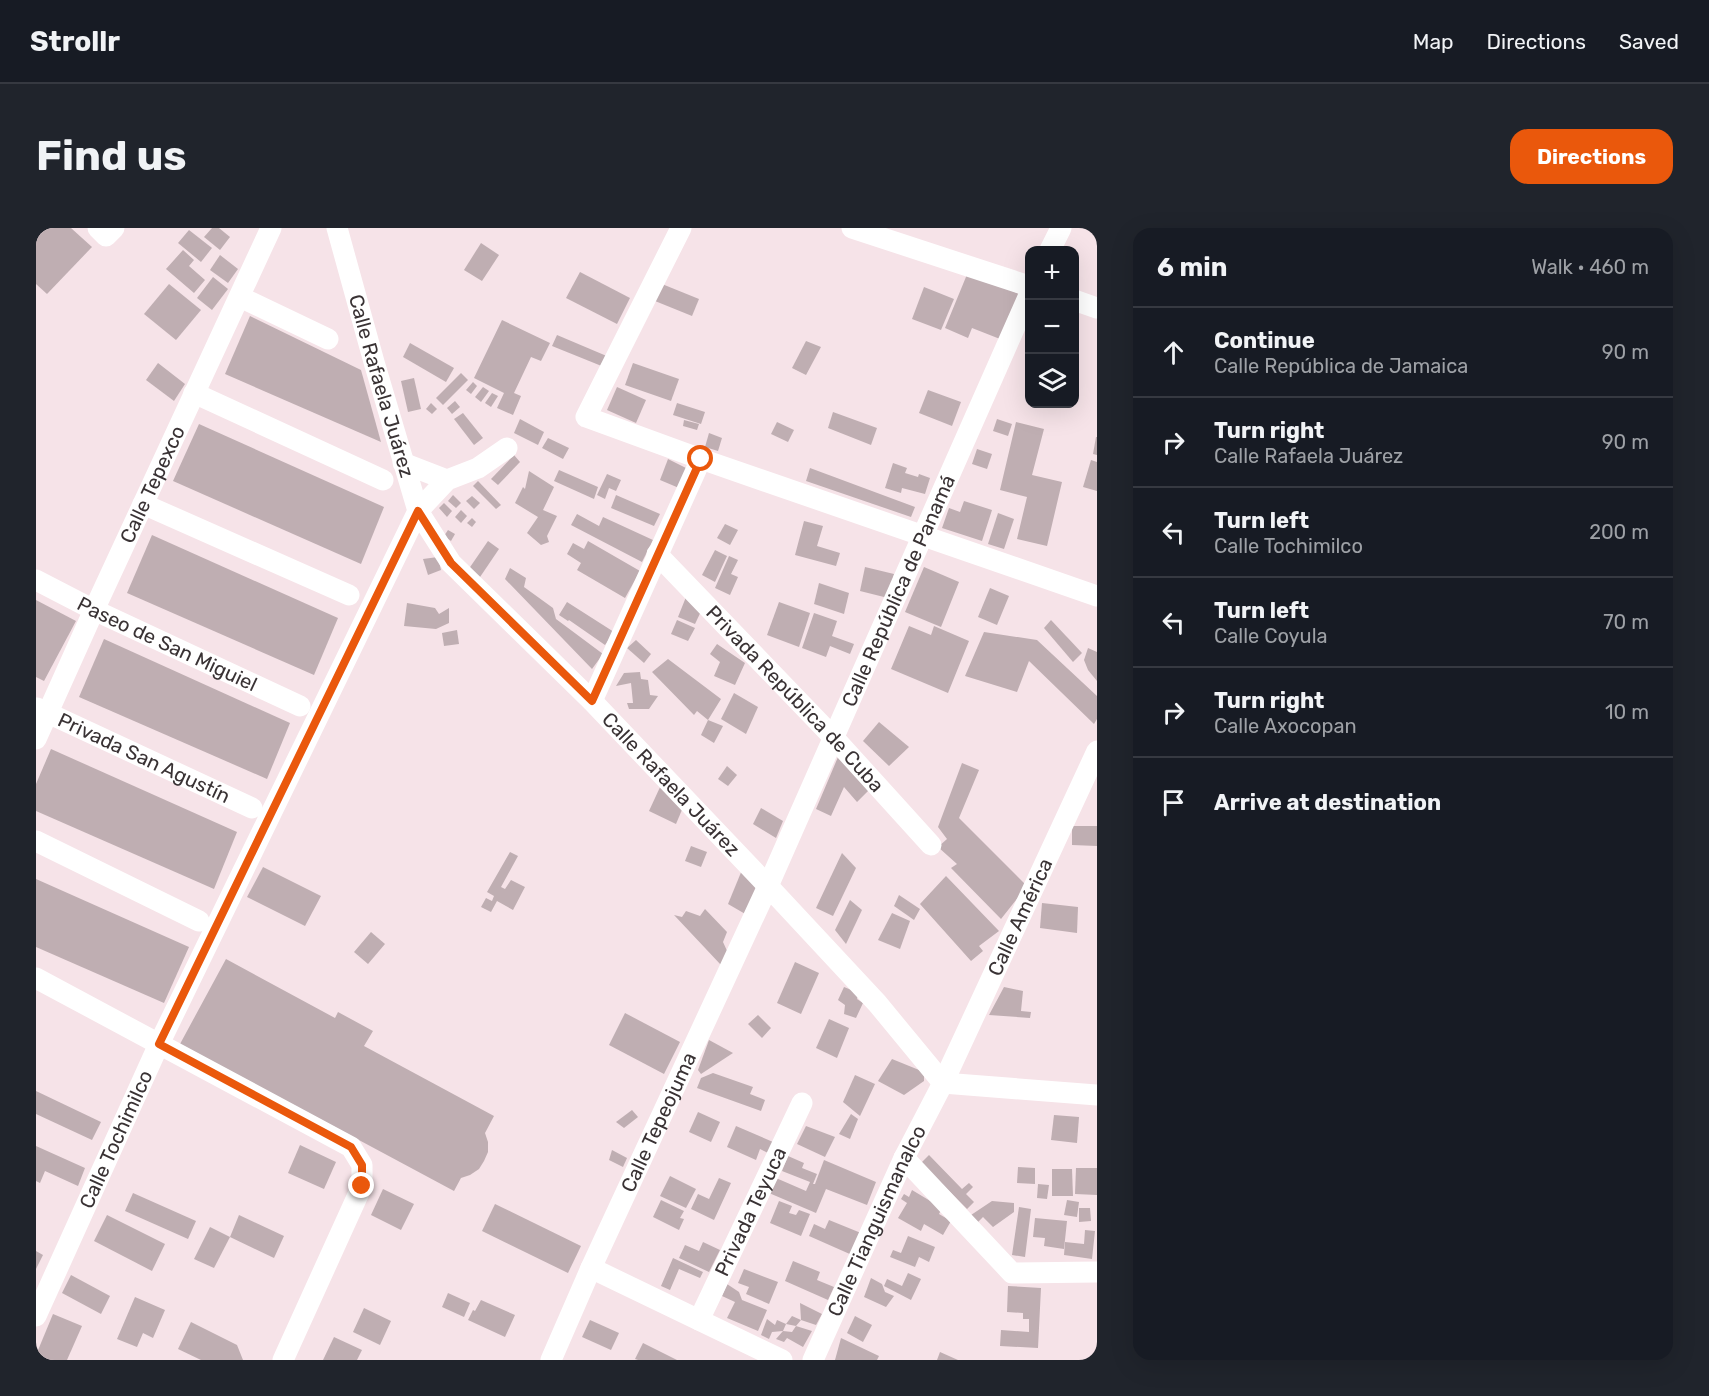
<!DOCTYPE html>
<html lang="en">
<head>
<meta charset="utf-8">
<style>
	body { margin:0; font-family:Rubik,sans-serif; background:#20242c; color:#f1f3f6 }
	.controls { position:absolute; right:18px; top:18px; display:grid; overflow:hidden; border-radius:12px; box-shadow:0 6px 24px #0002 }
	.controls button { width:54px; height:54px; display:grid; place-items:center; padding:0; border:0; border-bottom:2px solid #363941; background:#171b24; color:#f1f3f6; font:30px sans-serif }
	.stop { position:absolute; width:18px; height:18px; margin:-14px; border:4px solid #ea580c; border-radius:50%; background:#fff }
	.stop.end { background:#ea580c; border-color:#fff; box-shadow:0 2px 6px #0008 }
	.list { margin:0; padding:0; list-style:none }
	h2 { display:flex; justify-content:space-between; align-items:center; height:78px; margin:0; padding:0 24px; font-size:26px }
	h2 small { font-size:20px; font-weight:400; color:#9ea1a6 }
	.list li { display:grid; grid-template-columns:39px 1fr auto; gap:18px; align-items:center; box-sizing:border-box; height:90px; padding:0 24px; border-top:2px solid #363941 }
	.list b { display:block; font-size:22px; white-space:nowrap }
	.list p { margin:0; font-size:20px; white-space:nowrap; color:#9ea1a6 }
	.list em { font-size:20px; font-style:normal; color:#9ea1a6 }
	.icon { flex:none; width:33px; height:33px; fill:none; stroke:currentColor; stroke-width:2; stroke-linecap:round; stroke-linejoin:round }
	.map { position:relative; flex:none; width:1061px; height:1132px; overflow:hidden; border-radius:18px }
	header { display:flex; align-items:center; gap:36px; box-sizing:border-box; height:84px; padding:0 30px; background:#171b24; border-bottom:2px solid #363941 }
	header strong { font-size:28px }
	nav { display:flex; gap:33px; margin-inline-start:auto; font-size:21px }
	.intro { display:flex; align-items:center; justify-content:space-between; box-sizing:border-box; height:144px; padding:0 36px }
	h1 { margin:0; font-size:42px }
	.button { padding:15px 27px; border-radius:18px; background:#ea580c; color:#fff; font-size:21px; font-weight:700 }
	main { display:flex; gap:36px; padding:0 36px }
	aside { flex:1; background:#171b24; border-radius:18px; box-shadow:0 6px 24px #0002 }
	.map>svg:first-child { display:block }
	.building { fill:#bfaeb2 }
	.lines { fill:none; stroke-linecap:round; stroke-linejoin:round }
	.street { stroke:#fff; stroke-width:21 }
	.route { stroke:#ea580c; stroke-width:8 }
	.labels { text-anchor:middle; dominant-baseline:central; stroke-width:5; stroke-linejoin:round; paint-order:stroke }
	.street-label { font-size:20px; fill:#393234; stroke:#fff }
</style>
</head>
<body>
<header>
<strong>Strollr</strong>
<nav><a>Map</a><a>Directions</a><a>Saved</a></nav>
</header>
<div class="intro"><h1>Find us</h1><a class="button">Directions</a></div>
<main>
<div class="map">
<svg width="1061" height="1132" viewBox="0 0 1061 1132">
	<rect width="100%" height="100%" fill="#f6e3e8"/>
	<!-- building -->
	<g class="building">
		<path d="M0 0H35L56 19 11 66 0 56Z"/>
		<path d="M176 0H183L194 9 184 22 168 9Z"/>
		<path d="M153 2 176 20 165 34 142 15Z"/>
		<path d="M445 15 463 27 446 53 428 42Z"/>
		<path d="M147 22 158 32 153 38 169 52 158 65 130 41Z"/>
		<path d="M184 27 202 41 192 55 174 42Z"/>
		<path d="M544 44 594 70 581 96 530 70Z"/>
		<path d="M932 44 983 66 964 111 936 100 932 110 909 100Z"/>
		<path d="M177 49 192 61 176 82 161 70Z"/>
		<path d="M133 56 165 82 140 112 108 86Z"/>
		<path d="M626 56 663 71 656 88 619 73Z"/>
		<path d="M888 59 918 71 905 102 876 91Z"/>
		<path d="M214 88 325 142 345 214 189 146Z"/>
		<path d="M466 92 514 115 505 133 495 129 478 165 485 168 477 187 461 180 468 165 438 150Z"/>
		<path d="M521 107 573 129 568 139 516 118Z"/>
		<path d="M770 113 785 119 770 147 756 140Z"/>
		<path d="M374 115 418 140 410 154 367 129Z"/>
		<path d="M122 135 149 156 138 173 110 152Z"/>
		<path d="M597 135 643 151 635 173 589 157Z"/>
		<path d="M425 145 432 152 407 177 400 170Z"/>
		<path d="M378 150 385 181 372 184 365 153Z"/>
		<path d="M437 154 441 158 435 166 430 162Z"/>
		<path d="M447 159 453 163 445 174 439 169Z"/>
		<path d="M581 159 610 172 600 195 571 182Z"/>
		<path d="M892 162 925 174 916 198 883 185Z"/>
		<path d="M456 165 462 168 455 179 449 175Z"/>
		<path d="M419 173 424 179 416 186 411 180Z"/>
		<path d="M395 175 401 181 396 186 390 181Z"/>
		<path d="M641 175 669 184 665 196 637 187Z"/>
		<path d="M797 184 841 200 835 217 792 200Z"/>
		<path d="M427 185 447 210 438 217 418 191Z"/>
		<path d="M484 191 508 204 502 217 478 205Z"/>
		<path d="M961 191 976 196 972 208 957 203Z"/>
		<path d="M648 192 663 196 661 202 647 198Z"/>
		<path d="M741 194 758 202 752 214 735 206Z"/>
		<path d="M980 194 1008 201 996 247 1026 254 1011 318 981 311 991 269 964 262Z"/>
		<path d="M163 196 348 279 325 336 137 253Z"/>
		<path d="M673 205 686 210 682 223 669 219Z"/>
		<path d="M1060 209H1061V227L1057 226Z"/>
		<path d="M512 210 533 220 527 231 506 220Z"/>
		<path d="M941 221 956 226 951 241 936 236Z"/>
		<path d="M478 227 484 234 462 257 455 251Z"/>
		<path d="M632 231 650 240 643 260 624 252Z"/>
		<path d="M1055 232 1061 234V263L1047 259Z"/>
		<path d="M857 235 871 240 869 245 882 249 883 246 894 250 889 266 866 260 865 265 849 260Z"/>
		<path d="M774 240 879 279 875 289 770 253Z"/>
		<path d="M523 242 562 259 558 271 518 253Z"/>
		<path d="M493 243 518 259 507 282 521 288 511 308 513 314 505 317 491 305 502 289 479 275 487 259 489 261Z"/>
		<path d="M571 246 585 252 580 263 573 260 569 271 561 267Z"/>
		<path d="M442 253 465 277 460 281 437 258Z"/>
		<path d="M417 267 425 275 420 280 412 273Z"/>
		<path d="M580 267 624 286 618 298 575 280Z"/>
		<path d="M436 268 444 275 438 281 430 273Z"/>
		<path d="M928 273 956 282 946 313 906 300 913 280 924 284Z"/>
		<path d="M408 275 416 283 411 289 403 280Z"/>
		<path d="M425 282 431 288 425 295 419 289Z"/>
		<path d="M962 285 978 291 968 321 952 316Z"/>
		<path d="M541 286 563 298 567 289 617 312 606 334 535 297Z"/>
		<path d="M436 290 440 294 436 299 431 295Z"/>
		<path d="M768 293 787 298 781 318 804 325 800 338 759 327Z"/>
		<path d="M689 296 702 302 694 317 681 310Z"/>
		<path d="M412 302 419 306 415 313 408 308Z"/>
		<path d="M116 307 302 390 278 447 91 365Z"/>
		<path d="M452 313 463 321 442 352 430 345Z"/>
		<path d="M552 313 604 343 589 370 541 342 545 335 531 326 537 315 548 321Z"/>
		<path d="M679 322 691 328 679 354 666 347Z"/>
		<path d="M693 328 702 332 695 346 702 349 694 367 679 360Z"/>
		<path d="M402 329 405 342 392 347 387 331Z"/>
		<path d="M829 339 858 346 852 370 824 363Z"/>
		<path d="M888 339 923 354 905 399 869 384Z"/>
		<path d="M474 340 490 350 488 359 517 380 520 391 567 426 556 441 469 351Z"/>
		<path d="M783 355 813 365 808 386 778 376Z"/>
		<path d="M954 360 973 368 961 397 942 389Z"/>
		<path d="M650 369 668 377 659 396 642 389Z"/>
		<path d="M0 372 40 393 8 453 0 449Z"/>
		<path d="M531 374 578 404 569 417 533 392 532 393 523 387Z"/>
		<path d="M743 374 774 385 763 419 731 407Z"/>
		<path d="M371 375 399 380 403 386 413 380V395L400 401 368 398Z"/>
		<path d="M778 385 801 393 796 408 818 416 814 426 794 418 790 429 766 420Z"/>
		<path d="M641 392 659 400 652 413 635 406Z"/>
		<path d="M1015 392 1046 425 1037 434 1008 400Z"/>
		<path d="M873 398 895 407 898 398 933 413 912 465 855 441Z"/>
		<path d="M421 402 423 416 408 418 406 405Z"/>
		<path d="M948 404 1001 412 1061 468V491L1058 496 993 433 981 464 929 448Z"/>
		<path d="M68 411 254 495 231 551 43 469Z"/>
		<path d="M600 412 615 426 608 435 591 420Z"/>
		<path d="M681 416 709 435 699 457 678 448 684 434 674 426Z"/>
		<path d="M1052 420 1061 424V453L1052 442 1048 432Z"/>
		<path d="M632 431 685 471 672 492 661 483 658 487 616 444Z"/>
		<path d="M604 444 605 451 612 452 614 467 622 468 613 481H593L591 475H597L595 455 580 458 588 445Z"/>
		<path d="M698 465 722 479 710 506 685 491Z"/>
		<path d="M672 492 687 498 678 515 665 507Z"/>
		<path d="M843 494 873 519 853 538 827 513Z"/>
		<path d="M15 521 201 604 178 661 0 583V556Z"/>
		<path d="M802 529 833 562 821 574 808 559 795 588 780 581Z"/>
		<path d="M926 535 943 542 923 590 991 658 965 691 915 640 921 636 902 619 911 611 902 599Z"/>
		<path d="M691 538 701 547 692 558 682 551Z"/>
		<path d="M625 557 648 577 640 596 613 583Z"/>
		<path d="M725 580 747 593 740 610 717 596Z"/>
		<path d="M1036 598H1061V618L1036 617Z"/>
		<path d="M655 618 671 624 665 639 649 633Z"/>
		<path d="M474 624 482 628 465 659 469 661 475 652 489 659 477 682 461 673 455 684 445 679 450 670 456 673 458 668 451 664Z"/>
		<path d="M806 625 820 640 797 688 780 680Z"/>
		<path d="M227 639 285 668 269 698 211 669Z"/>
		<path d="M706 642 724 653 711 687 692 676Z"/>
		<path d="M910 648 963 703 943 718 947 723 935 733 884 676Z"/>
		<path d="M0 651 153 719 128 775 0 719Z"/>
		<path d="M863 667 884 681 878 692 858 678Z"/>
		<path d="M814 672 826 682 810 716 799 702Z"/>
		<path d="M1006 675 1042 679 1041 705 1004 700Z"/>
		<path d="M669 681 691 704 687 714 692 725 685 737 638 687 646 689 650 683 664 688Z"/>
		<path d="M856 685 874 693 864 721 842 712Z"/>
		<path d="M335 704 349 716 332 736 318 724Z"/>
		<path d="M190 731 299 790 302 784 337 803 328 818 458 888 449 905 452 914V924L448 933 443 941 434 947 425 950 418 963 144 816Z"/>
		<path d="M759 734 783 745 765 786 741 775Z"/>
		<path d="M808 759 823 765 821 771 827 775 820 790 808 786 809 777 802 772Z"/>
		<path d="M968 759 987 763 985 783 995 784 994 790 953 787Z"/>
		<path d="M589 785 644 814 628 846 573 817Z"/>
		<path d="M722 787 735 800 726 810 712 796Z"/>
		<path d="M793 791 813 800 801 830 780 820Z"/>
		<path d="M673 812 697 825 665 846 662 842Z"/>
		<path d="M856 831 888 844V853L868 867 842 853Z"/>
		<path d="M677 845 717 859 714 866 729 872 725 883 661 860 665 850Z"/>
		<path d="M819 847 839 856 824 888 807 874Z"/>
		<path d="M0 863 65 894 56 912 0 886Z"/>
		<path d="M596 882 602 889 588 900 580 894Z"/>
		<path d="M662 884 684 894 675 914 653 904Z"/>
		<path d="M815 886 822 891 814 911 803 906Z"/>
		<path d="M1018 887 1043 889 1041 915 1015 912Z"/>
		<path d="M700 898 737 914 732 925 724 921 720 932 691 919Z"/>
		<path d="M770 898 799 909 789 929 761 916Z"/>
		<path d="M264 917 300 934 288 961 252 945Z"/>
		<path d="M0 918 49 940 42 958 9 943 4 955 0 953Z"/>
		<path d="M576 922 591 930 587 939 573 932Z"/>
		<path d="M893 927 926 961 933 955 937 959 930 966 938 974 931 981 885 935Z"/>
		<path d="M752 928 768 935 766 940 781 946 777 956H779L788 932 840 954 831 977 790 961 780 985 733 965 740 950 770 963 774 954 746 943Z"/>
		<path d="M982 939 999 940V956L981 955Z"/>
		<path d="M1040 940H1061V967L1039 966Z"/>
		<path d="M1016 941H1036L1037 968H1016Z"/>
		<path d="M634 948 660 961 650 980 624 968Z"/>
		<path d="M683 950 695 955 678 992 655 981 662 966 673 971Z"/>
		<path d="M1002 956 1013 957 1011 971 1001 970Z"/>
		<path d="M347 961 378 976 365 1002 335 987Z"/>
		<path d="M876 962 906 980 903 986 915 993 907 1007 888 996 885 1003 862 990 871 975 865 971 868 966 873 969Z"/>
		<path d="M97 965 160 993 152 1011 89 983Z"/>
		<path d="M625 972 648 983 644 990 648 991 643 1002 617 989Z"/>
		<path d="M1031 972 1043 974 1041 989 1028 987Z"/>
		<path d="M743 973 756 978 753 985 760 987 763 982 774 986 765 1008 734 995Z"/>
		<path d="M956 973 978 975V984L957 999 947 989 942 994 935 987Z"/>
		<path d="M459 976 545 1018 532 1045 446 1003Z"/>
		<path d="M983 979 995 981 989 1029 976 1027Z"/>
		<path d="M1043 980H1054L1055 993 1043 994Z"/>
		<path d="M71 987 129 1016 116 1043 58 1013Z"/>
		<path d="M203 987 248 1008 238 1030 194 1009Z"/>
		<path d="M999 990 1031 993 1028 1021 1008 1018 1009 1010 997 1009Z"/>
		<path d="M793 992 825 1005 816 1027 773 1008 778 996 789 1001Z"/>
		<path d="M174 999 194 1009 178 1040 158 1031Z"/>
		<path d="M1049 1002 1059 1003 1056 1031 1028 1027 1029 1014 1048 1016Z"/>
		<path d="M872 1008 899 1019 893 1034 883 1029 879 1039 854 1029 857 1022 865 1025Z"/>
		<path d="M667 1014 684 1022 673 1044 643 1030 649 1017 663 1023Z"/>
		<path d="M0 1023 7 1027 0 1041Z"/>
		<path d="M637 1030 667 1044 664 1050 643 1041 634 1062 625 1058Z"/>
		<path d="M757 1033 784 1044 781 1052 798 1059 792 1072 749 1053Z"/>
		<path d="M708 1041 742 1054 733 1076 710 1066 713 1059 702 1055Z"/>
		<path d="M872 1045 885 1051 875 1072 848 1058 851 1051 866 1058Z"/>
		<path d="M35 1047 74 1068 65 1086 26 1065Z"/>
		<path d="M835 1050 846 1056 849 1064 858 1068 850 1079 828 1069Z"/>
		<path d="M691 1056 703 1064 706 1072 731 1082 722 1103 691 1090 699 1074 686 1068Z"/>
		<path d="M972 1058 1005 1060 1002 1120 964 1118 965 1102 993 1104V1091H987V1085L971 1084Z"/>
		<path d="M412 1065 434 1075 428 1089 406 1079Z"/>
		<path d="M99 1069 129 1082 117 1110 107 1105 101 1119 81 1111Z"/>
		<path d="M445 1072 479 1087 469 1109 432 1092 437 1082 439 1083Z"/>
		<path d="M764 1075 786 1086 780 1097 765 1092 760 1098 750 1096 756 1088 765 1092Z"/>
		<path d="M328 1080 355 1093 344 1117 317 1104Z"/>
		<path d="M17 1086 46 1098 31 1132H11L0 1127Z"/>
		<path d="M819 1088 836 1097 827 1114 811 1105Z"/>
		<path d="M731 1091 739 1097 741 1092 750 1096 747 1103 736 1104 733 1111 725 1107Z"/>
		<path d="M554 1092 583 1105 575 1122 546 1109Z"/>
		<path d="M155 1094 201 1117 207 1132H165L142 1121Z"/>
		<path d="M760 1098 776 1103 767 1119 751 1110 748 1114 740 1111 747 1103 756 1104Z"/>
		<path d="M298 1109 326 1122 321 1132H287Z"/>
		<path d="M805 1110 843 1128 841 1132H799Z"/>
		<path d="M607 1115 641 1132H602L599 1131Z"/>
		<path d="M904 1124 922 1132H901Z"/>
	</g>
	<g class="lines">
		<!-- street -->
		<g class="street">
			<path d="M62 0 70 8 78 0"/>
			<path id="s1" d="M301 0 338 134 382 283 415 335 556 473 732 658 841 775 907 855 1061 867"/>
			<path d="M645 0 550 189 665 231 1061 368"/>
			<path d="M816 0 993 58"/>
			<path d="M1014 22 1025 0"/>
			<path d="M204 69 292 111"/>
			<path d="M1038 72 1061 80"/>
			<path d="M158 165 347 252"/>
			<path d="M367 235 411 252"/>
			<path d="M107 276 313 367"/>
			<path id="s2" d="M621 326 798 510 895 617"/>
			<path id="s3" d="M0 352 58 382 264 478"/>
			<path d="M556 473 665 231"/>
			<path id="s4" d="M1 480 216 580"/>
			<path id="s5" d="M0 511 58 382 235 0"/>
			<path d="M0 613 163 693"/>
			<path d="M0 750 315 919 326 937V958L247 1132"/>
			<path d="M868 930 976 1045 1061 1044"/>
			<path d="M555 1040 746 1132"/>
			<path id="s6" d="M0 1088 123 816 382 283 411 252 442 240 471 220"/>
			<path id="s7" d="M663 1092 766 875"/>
			<path id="s8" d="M515 1132 555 1040 732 658 993 67"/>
			<path id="s9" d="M777 1132 868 930 907 855 1061 523"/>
		</g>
	</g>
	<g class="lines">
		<!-- route -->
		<path class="route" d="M326 958V937L315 919 123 816 382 283 415 335 556 473 665 231"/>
	</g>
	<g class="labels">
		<!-- street labels -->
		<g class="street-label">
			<text stroke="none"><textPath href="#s1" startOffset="164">Calle Rafaela Juárez</textPath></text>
			<text stroke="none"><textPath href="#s5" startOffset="280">Calle Tepexco</textPath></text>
			<text stroke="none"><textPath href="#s8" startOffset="844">Calle República de Panamá</textPath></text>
			<text stroke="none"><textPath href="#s3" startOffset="146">Paseo de San Miguiel</textPath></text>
			<text stroke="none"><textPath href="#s2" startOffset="200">Privada República de Cuba</textPath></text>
			<text stroke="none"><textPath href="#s4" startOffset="118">Privada San Agustín</textPath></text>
			<text stroke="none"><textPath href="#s1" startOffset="668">Calle Rafaela Juárez</textPath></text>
			<text stroke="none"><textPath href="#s9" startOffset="489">Calle América</textPath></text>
			<text stroke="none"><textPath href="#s8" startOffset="261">Calle Tepeojuma</textPath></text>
			<text stroke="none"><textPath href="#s6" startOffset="194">Calle Tochimilco</textPath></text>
			<text stroke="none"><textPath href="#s7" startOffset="120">Privada Teyuca</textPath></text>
			<text stroke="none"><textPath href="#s9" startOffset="153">Calle Tianguismanalco</textPath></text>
		</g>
	</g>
</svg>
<div class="controls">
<button>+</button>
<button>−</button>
<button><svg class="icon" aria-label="layers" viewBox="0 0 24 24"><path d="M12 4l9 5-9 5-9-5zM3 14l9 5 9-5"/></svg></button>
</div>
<div class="stop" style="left:665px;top:231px"></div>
<div class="stop end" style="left:326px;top:958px"></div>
</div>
<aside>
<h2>6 min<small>Walk · 460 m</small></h2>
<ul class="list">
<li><svg class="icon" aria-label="ahead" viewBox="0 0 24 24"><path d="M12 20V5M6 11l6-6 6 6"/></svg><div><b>Continue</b><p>Calle República de Jamaica</p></div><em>90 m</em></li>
<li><svg class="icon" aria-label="right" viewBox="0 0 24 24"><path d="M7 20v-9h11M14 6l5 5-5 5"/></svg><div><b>Turn right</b><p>Calle Rafaela Juárez</p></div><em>90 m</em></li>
<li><svg class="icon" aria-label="left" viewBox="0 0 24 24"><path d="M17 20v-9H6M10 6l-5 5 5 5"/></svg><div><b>Turn left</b><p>Calle Tochimilco</p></div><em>200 m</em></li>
<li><svg class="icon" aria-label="left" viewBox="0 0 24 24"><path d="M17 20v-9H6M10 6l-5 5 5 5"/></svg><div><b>Turn left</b><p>Calle Coyula</p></div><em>70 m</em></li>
<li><svg class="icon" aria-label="right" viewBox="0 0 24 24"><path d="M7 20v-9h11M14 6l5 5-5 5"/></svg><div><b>Turn right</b><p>Calle Axocopan</p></div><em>10 m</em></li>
<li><svg class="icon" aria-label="arrive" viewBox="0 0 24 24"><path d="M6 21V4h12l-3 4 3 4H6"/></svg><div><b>Arrive at destination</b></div></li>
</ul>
</aside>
</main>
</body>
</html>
